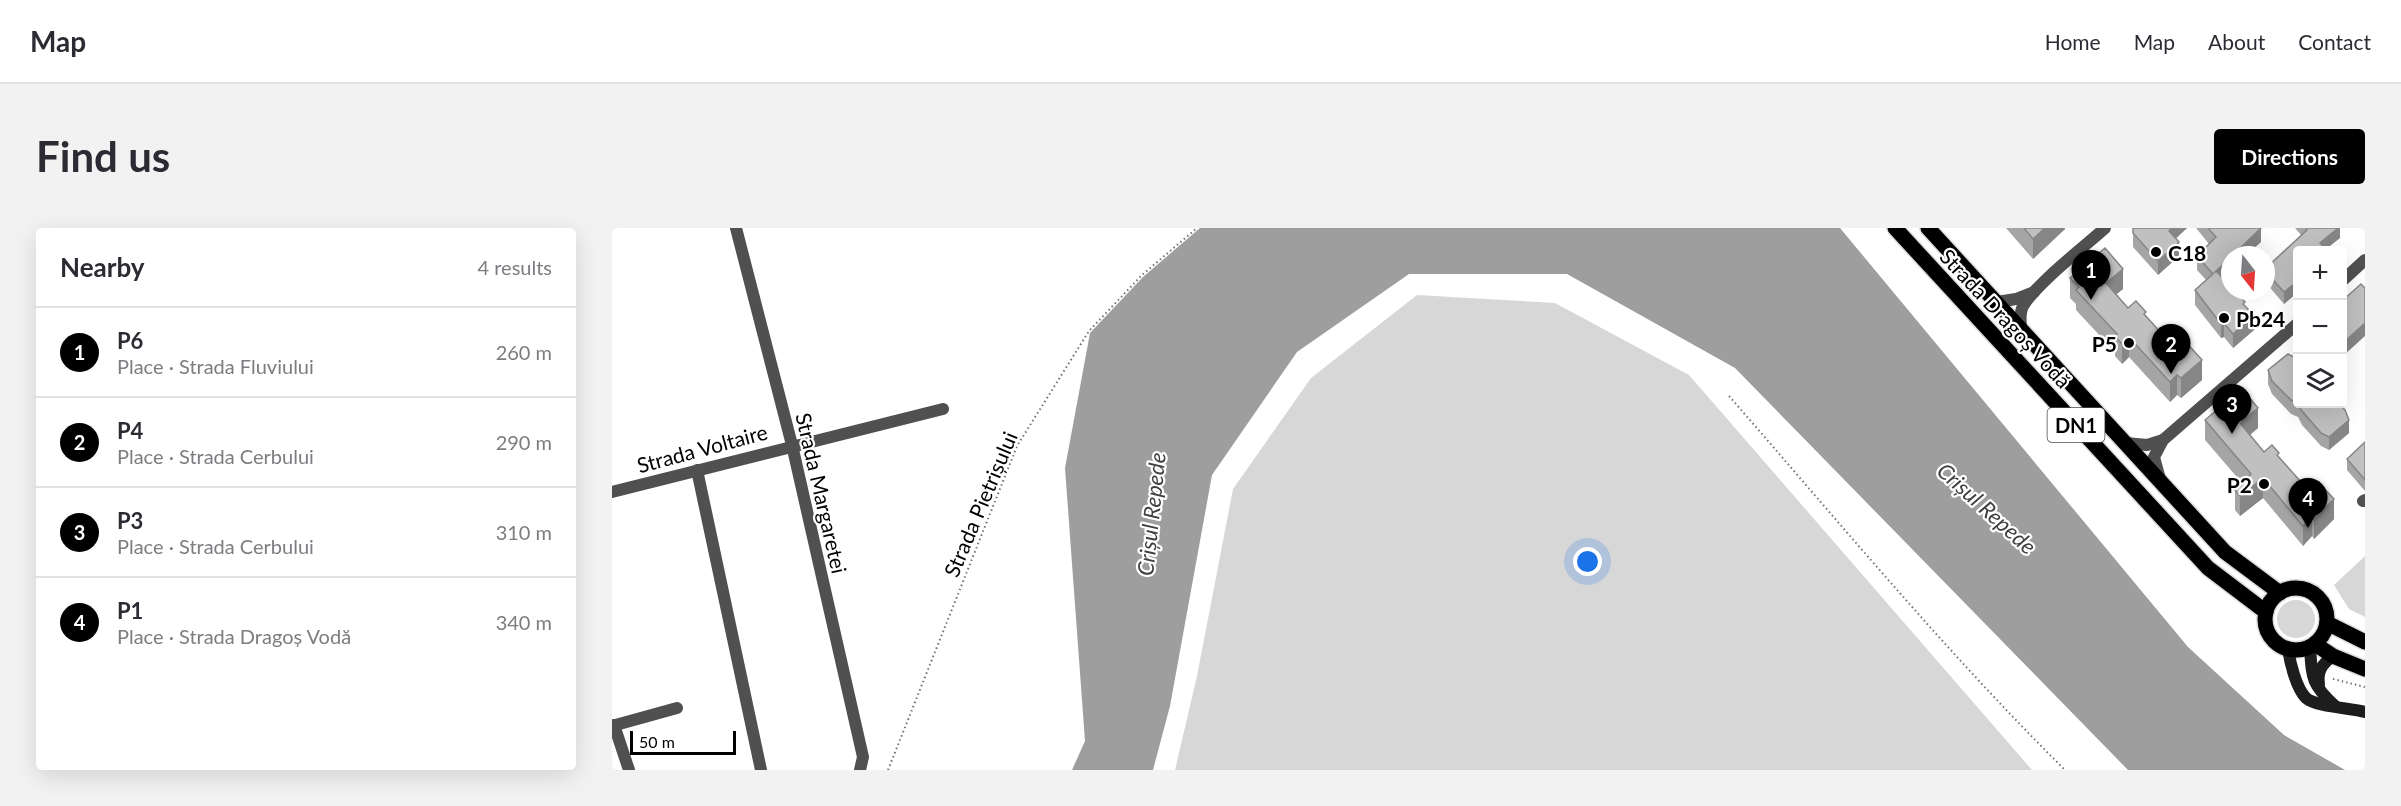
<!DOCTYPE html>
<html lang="en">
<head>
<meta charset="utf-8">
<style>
	body { margin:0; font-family:Lato,sans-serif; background:#f2f2f3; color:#2b2b33 }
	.controls { position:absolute; right:18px; top:18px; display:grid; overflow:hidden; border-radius:6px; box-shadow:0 6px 24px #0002 }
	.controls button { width:54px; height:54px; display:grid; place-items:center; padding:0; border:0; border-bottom:2px solid #e1e1e2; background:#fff; color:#2b2b33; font:30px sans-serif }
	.compass { position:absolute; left:1609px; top:18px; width:54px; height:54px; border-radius:50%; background:#fff; box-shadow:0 6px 24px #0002; rotate:163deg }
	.scale { position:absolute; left:18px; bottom:15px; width:106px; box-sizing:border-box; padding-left:6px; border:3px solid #000; border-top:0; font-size:16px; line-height:21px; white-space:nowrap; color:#000; -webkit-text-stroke:4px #fff; paint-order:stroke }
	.you { position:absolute; left:976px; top:334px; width:21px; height:21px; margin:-15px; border:4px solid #fff; border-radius:50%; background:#1a73e8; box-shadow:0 0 0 9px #1a73e833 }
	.badge { display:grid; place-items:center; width:39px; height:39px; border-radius:50%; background:#000; color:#fff; font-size:20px; font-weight:700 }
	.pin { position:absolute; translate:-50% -50px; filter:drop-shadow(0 2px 3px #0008) }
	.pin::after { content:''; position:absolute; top:32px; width:21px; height:18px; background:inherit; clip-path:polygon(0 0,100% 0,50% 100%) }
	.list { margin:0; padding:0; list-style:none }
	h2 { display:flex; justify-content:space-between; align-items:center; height:78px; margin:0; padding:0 24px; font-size:26px }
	h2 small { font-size:20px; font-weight:400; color:#7c7c81 }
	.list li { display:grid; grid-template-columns:39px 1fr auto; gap:18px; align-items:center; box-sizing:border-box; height:90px; padding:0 24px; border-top:2px solid #e1e1e2 }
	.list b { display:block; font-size:22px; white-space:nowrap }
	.list p { margin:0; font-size:20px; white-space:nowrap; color:#7c7c81 }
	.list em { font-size:20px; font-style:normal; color:#7c7c81 }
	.icon { flex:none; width:33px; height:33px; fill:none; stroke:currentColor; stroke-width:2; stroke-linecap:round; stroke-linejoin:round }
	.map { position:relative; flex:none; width:1753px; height:542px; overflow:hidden; border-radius:6px }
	header { display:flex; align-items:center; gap:36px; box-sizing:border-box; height:84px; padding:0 30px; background:#fff; border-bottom:2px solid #e1e1e2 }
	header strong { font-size:28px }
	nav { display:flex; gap:33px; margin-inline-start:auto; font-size:21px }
	.intro { display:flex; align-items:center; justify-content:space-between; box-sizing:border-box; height:144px; padding:0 36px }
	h1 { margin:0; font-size:42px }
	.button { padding:15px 27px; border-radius:6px; background:#000; color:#fff; font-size:21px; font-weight:700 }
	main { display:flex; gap:36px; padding:0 36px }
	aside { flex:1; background:#fff; border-radius:6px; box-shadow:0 6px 24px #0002 }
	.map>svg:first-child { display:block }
	.green { fill:#d7d7d7 }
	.water { fill:#9e9e9e }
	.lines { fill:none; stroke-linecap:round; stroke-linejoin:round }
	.primary-casing { stroke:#dbdbdb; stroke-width:18 }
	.path { stroke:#727272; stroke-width:2; stroke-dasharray:1.5 3; stroke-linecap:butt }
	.street { stroke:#505050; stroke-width:12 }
	.secondary { stroke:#1d1d1d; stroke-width:12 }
	.primary { stroke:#000; stroke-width:15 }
	.wall { fill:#a5a5a5 }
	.shaded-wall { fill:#868686 }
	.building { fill:#c0c0c0; stroke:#868686; stroke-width:1.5 }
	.poi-dot { fill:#000; stroke:#fff; stroke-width:2 }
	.labels { text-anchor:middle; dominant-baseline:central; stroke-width:4.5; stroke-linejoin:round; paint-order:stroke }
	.shield { fill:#fff; stroke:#4c4c4c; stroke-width:1.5 }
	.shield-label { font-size:20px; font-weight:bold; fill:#000 }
	.poi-label { font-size:21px; font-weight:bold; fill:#000; stroke:#fff; text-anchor:start }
	.street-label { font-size:21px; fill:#000; stroke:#fff }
	.water-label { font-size:22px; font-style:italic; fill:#3f3f3f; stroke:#fff }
</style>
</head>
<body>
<header>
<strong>Map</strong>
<nav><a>Home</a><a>Map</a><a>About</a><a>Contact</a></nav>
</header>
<div class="intro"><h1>Find us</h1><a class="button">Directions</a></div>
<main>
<aside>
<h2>Nearby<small>4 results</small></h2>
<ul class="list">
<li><span class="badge">1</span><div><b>P6</b><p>Place · Strada Fluviului</p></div><em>260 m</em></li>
<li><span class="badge">2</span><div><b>P4</b><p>Place · Strada Cerbului</p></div><em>290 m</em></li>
<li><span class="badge">3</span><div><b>P3</b><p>Place · Strada Cerbului</p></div><em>310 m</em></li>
<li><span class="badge">4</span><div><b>P1</b><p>Place · Strada Dragoș Vodă</p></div><em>340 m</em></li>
</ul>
</aside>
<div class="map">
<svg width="1753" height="542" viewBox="0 0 1753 542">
	<rect width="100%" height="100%" fill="#fff"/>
	<!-- green -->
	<g class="green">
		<path d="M805 67 943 75 1077 147 1420 542H563L585 448 621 261 699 150Z"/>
		<path d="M1753 328V389L1737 381 1722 357Z"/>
		<circle cx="1684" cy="391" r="19"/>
	</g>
	<!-- water -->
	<path class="water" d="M588 0H1228L1576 419 1672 507 1733 542H1516L1123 140 955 46H797L685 124 600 247 558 478 541 542H460L473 513 453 240 478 105 531 49Z"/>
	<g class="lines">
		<!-- primary casing -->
		<g class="primary-casing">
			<g id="primary">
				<path d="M1283 0 1596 340 1654 384"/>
				<path d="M1316 0 1613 324 1668 365"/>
				<circle cx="1684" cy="391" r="31"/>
				<path d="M1715 395 1753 414"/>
				<path d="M1703 416 1721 428 1753 441"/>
			</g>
		</g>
		<!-- path -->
		<g class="path">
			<path d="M1117 168C1227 294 1334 424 1453 542"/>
			<path d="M1721 451 1753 459"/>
			<path d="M276 542 405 218 477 103 530 47 585 0"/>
		</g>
		<!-- street -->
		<g class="street">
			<path d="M124 0 180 217 251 529 248 542"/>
			<path d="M1730 53 1753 32"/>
			<path d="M1385 74 1404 71 1422 64"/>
			<path d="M1409 101C1409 93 1407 86 1411 78 1426 54 1471 20 1493 0"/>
			<path d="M1514 215 1535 217 1551 212"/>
			<path d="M85 242 149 542"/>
			<path d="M1548 251 1542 229 1551 212 1686 95"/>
			<path d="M0 264 331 181"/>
			<path d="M1751 273 1753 272"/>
			<path d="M2 497 17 542"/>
			<path d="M0 498 65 480"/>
		</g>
		<!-- secondary -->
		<g class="secondary">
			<path d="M1698 419C1700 450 1699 456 1723 478"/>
			<path d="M1676 421C1678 434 1684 460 1694 470 1704 479 1739 480 1753 484"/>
			<path d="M1707 457C1705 443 1710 436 1721 428"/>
		</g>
		<!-- primary -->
		<use href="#primary" class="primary"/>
	</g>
	<!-- wall -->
	<g class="wall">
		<path d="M1394 0H1453V1L1421 31Z"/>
		<path d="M1521 0H1575L1564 10 1567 28 1546 47 1521 19Z"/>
		<path d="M1584 0H1649V14L1618 27V44L1611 50 1633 78 1642 102 1621 120 1612 109 1609 110 1583 77V62L1594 52 1585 42V28L1597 16Z"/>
		<path d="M1683 0H1728V10L1686 22V64L1672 76 1654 55V40L1689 7Z"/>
		<path d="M1458 50 1511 61 1504 66 1516 80 1534 89 1590 152 1569 170 1565 167 1558 174 1517 129 1510 136 1503 128V124L1464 82V76L1458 70Z"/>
		<path d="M1656 142 1737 205 1717 222 1709 218 1690 197 1686 189 1679 186 1660 166 1656 156Z"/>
		<path d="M1593 192 1646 200 1638 207 1652 224 1667 229 1722 291 1702 311 1700 308 1691 318 1651 270 1628 288 1623 282V262L1630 255 1593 212Z"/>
		<path d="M1753 214V263L1735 242V231Z"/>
	</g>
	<!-- shaded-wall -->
	<g class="shaded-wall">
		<path d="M1433 0H1453V1L1421 31V11Z"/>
		<path d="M1560 0H1575L1557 17V3Z"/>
		<path d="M1649 0V14L1635 27H1621Z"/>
		<path d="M1726 0H1728V10L1713 22 1708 15Z"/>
		<path d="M1567 14V28L1546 47V33Z"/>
		<path d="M1618 30V44L1602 59V45Z"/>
		<path d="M1511 41V61L1494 75V55Z"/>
		<path d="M1686 53V64L1672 76V64Z"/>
		<path d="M1642 87V102L1621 120V106Z"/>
		<path d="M1612 95V109L1609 110V96Z"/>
		<path d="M1753 95V108L1731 128V115Z"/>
		<path d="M1517 109V129L1510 136V116Z"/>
		<path d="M1590 132V152L1569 170V150Z"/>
		<path d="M1565 147V167L1558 174V154Z"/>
		<path d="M1646 180V200L1628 215V195Z"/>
		<path d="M1737 192V205L1717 222V209Z"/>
		<path d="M1651 250V270L1628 288V268Z"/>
		<path d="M1722 271V291L1702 311V291Z"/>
		<path d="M1700 288V308L1691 318V298Z"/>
	</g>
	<!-- building -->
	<g class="building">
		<path d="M1412 0H1433L1421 11Z"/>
		<path d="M1521 0H1560L1557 3 1567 14 1546 33 1521 5Z"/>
		<path d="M1596 0H1649L1621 27H1618V30L1602 45 1604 43 1618 57V63H1623L1633 74 1631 76 1642 87 1621 106 1612 95 1609 96 1583 62 1601 46 1585 28 1604 9Z"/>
		<path d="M1694 0H1726L1708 15 1715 22H1686V53L1672 64 1654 44V40L1695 2Z"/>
		<path d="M1493 20 1511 41 1494 55 1501 63 1516 80 1524 73 1534 84 1532 86 1562 119 1572 112 1590 132 1569 150 1565 147 1558 154 1517 109 1510 116 1503 108 1505 106 1464 62 1467 59 1458 50Z"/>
		<path d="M1749 56 1753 60V95L1731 115V72Z"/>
		<path d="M1676 126 1686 131V175L1679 172 1660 153 1656 142Z"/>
		<path d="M1630 161 1646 180 1628 195 1652 224 1660 217 1667 225 1665 227 1697 263 1706 254 1722 271 1702 291 1700 288 1691 298 1651 250 1628 268 1623 262 1639 246 1593 192Z"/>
		<path d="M1686 176H1727L1733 182 1737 192 1717 209 1709 205 1690 183Z"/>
		<path d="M1753 214V252L1735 231Z"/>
	</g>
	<!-- markers -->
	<g class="poi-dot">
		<circle cx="1544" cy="24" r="6"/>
		<circle cx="1612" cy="90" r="6"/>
		<circle cx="1517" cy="115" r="6"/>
		<circle cx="1652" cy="256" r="6"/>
	</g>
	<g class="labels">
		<!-- shield labels -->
		<rect class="shield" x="1435.5" y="180" width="57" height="34" rx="4.5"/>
		<g class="shield-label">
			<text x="1464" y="197">DN1</text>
		</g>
		<!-- poi labels -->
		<g class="poi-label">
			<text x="1556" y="24">C18</text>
			<text x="1624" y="90">Pb24</text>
			<text x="1505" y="115" text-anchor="end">P5</text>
			<text x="1640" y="256" text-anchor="end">P2</text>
		</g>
		<!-- street labels -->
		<g class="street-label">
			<text transform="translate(1394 90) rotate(47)">Strada Dragoș Vodă</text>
			<text transform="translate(90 220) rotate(-15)">Strada Voltaire</text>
			<text transform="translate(210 265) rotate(77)">Strada Margaretei</text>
			<text transform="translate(368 276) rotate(-67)">Strada Pietrișului</text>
		</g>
		<!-- water labels -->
		<g class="water-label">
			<text transform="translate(1375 280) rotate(42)">Crișul Repede</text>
			<text transform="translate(539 286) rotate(-84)">Crișul Repede</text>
		</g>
	</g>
</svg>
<div class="controls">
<button>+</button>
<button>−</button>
<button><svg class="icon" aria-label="layers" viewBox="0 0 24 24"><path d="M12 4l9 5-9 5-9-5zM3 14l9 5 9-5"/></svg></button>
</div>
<svg class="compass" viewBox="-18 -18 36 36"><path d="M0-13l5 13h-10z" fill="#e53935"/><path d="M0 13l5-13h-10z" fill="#7c7c81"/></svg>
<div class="scale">50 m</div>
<div class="you"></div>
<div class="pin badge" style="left:1479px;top:72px">1</div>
<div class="pin badge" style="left:1559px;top:146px">2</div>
<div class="pin badge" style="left:1620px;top:206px">3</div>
<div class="pin badge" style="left:1696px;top:300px">4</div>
</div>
</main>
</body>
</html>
